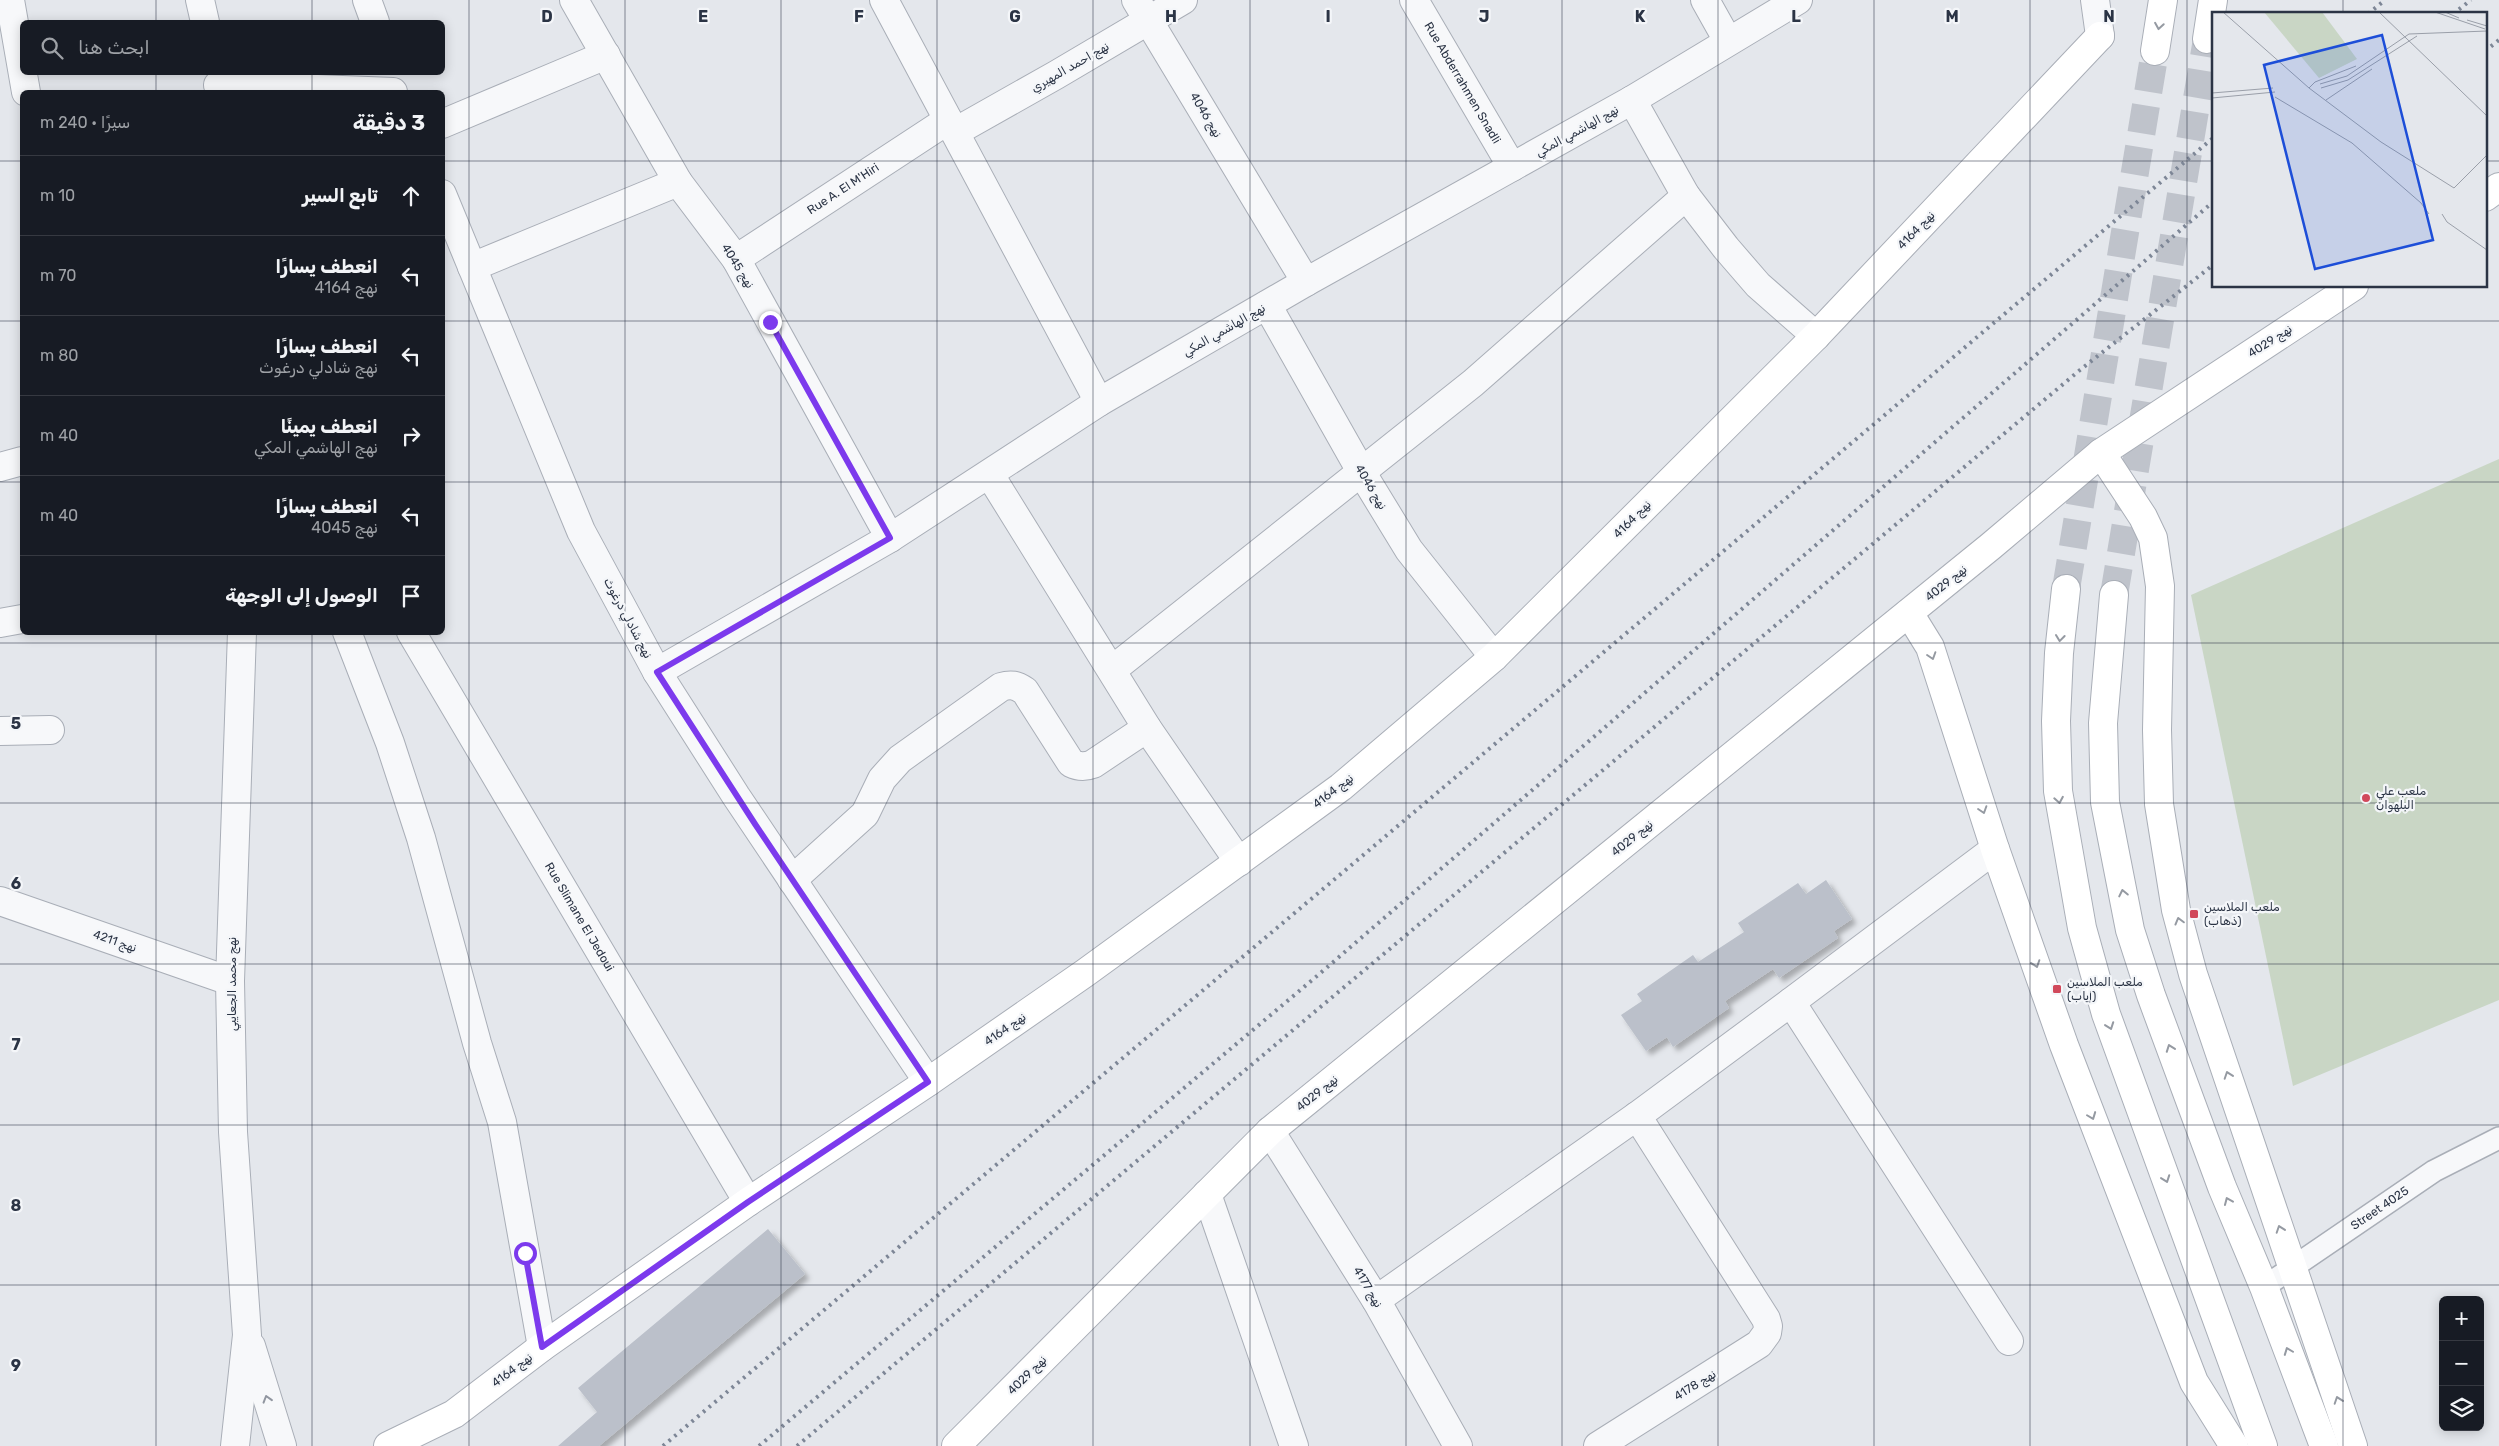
<!DOCTYPE html>
<html lang="ar">
<head>
<meta charset="utf-8">
<style>
	body { margin:0; font-family:Rubik,Cairo,sans-serif; background:#242831; color:#f1f3f6; direction:rtl }
	.controls { position:absolute; right:15px; bottom:15px; display:grid; overflow:hidden; border-radius:8px; box-shadow:0 2px 12px #0003 }
	.controls button { width:45px; height:45px; display:grid; place-items:center; padding:0; border:0; border-bottom:1px solid #363941; background:#171b24; color:#f1f3f6; font:25px sans-serif }
	.stop { position:absolute; width:15px; height:15px; margin:-11px; border:4px solid #7c3aed; border-radius:50%; background:#fff }
	.stop.end { background:#7c3aed; border-color:#fff; box-shadow:0 1px 5px #0008 }
	.list { margin:0; padding:0; list-style:none }
	h2 { display:flex; justify-content:space-between; align-items:center; height:65px; margin:0; padding:0 20px; font-size:21px }
	h2 small { font-size:16px; font-weight:400; color:#9ea1a6 }
	.list li { display:grid; grid-template-columns:32px 1fr auto; gap:15px; align-items:center; box-sizing:border-box; height:80px; padding:0 20px; border-top:1px solid #363941 }
	.list b { display:block; font-size:19px; white-space:nowrap }
	.list p { margin:0; font-size:16px; white-space:nowrap; color:#9ea1a6 }
	.list em { font-size:16px; font-style:normal; color:#9ea1a6 }
	.icon { flex:none; width:28px; height:28px; fill:none; stroke:currentColor; stroke-width:2; stroke-linecap:round; stroke-linejoin:round }
	.map { position:relative; flex:none; width:2499px; height:1446px; overflow:hidden; direction:ltr }
	.search { position:absolute; background:#171b24; box-shadow:0 2px 12px #0003; left:20px; top:20px; width:425px; height:55px; display:flex; align-items:center; gap:12px; box-sizing:border-box; padding:0 18px; border-radius:8px; color:#9ea1a6; font-size:19px }
	.panel { position:absolute; background:#171b24; box-shadow:0 2px 12px #0003; left:20px; top:90px; width:425px; height:545px; border-radius:8px; direction:rtl }
	.map>svg:first-child { display:block }
	.green { fill:#c9d6c5 }
	.building { fill:#bbc0ca; filter:url(#shadow) }
	.lines { fill:none; stroke-linecap:round; stroke-linejoin:round }
	.secondary-tunnel { stroke:#bfc3cb; stroke-width:28; stroke-dasharray:28 14; stroke-linecap:butt }
	.lane-casing { stroke:#a9aeb7; stroke-width:24 }
	.street-casing { stroke:#a9aeb7; stroke-width:30 }
	.secondary-casing { stroke:#a9aeb7; stroke-width:30 }
	.lane { stroke:#f7f8fa; stroke-width:21 }
	.street { stroke:#f7f8fa; stroke-width:28 }
	.secondary { stroke:#fff; stroke-width:28 }
	.rail { stroke:#7d8696; stroke-width:4; stroke-dasharray:2.5 5; stroke-linecap:butt }
	.oneway { stroke:#959aa2 }
	.oneway2 { stroke:#9196a0 }
	.route { stroke:#7c3aed; stroke-width:6 }
	.grid { fill:none; stroke:#2b3445; stroke-width:1; stroke-opacity:0.55 }
	.poi-dot { fill:#d1495b; stroke:#f4f6f9; stroke-width:2 }
	.labels { text-anchor:middle; dominant-baseline:central; stroke-width:4.5; stroke-linejoin:round; paint-order:stroke }
	.street-label { font-size:12px; fill:#2b3445; stroke:#f4f6f9 }
	.poi-label { font-size:12px; fill:#2b3445; stroke:#f4f6f9; text-anchor:start }
	.inset-road { fill:none; stroke:#9a9fa9; stroke-width:1 }
	.view { fill:#1d4ed8; fill-opacity:0.15; stroke:#1d4ed8; stroke-width:2.5 }
	.inset-edge { fill:none; stroke:#2b3445; stroke-width:2.5 }
	.grid-label { font-size:16px; text-anchor:middle; font-weight:bold; fill:#2b3445; stroke:#f4f6f9; stroke-width:4.5; stroke-linejoin:round; paint-order:stroke }
</style>
</head>
<body>
<div class="map">
<svg width="2499" height="1446" viewBox="0 0 2499 1446">
	<defs>
		<filter id="shadow"><feDropShadow dx="4.5" dy="4.5" stdDeviation="2.5" flood-color="#0004"/></filter>
	</defs>
	<rect width="100%" height="100%" fill="#e4e7ec"/>
	<!-- green -->
	<path class="green" d="M2499 459V1000L2293 1086 2191 595Z"/>
	<!-- building -->
	<g class="building">
		<path d="M1826 880 1852 919 1834 931 1838 938 1779 978 1773 969 1725 1001 1729 1008 1673 1047 1667 1037 1646 1051 1621 1015 1642 1001 1637 994 1693 955 1698 962 1744 932 1738 923 1798 883 1806 894Z"/>
		<path d="M768 1229 805 1274 599 1446H558L597 1412 578 1388Z"/>
	</g>
	<g class="lines">
		<!-- secondary-tunnel -->
		<g class="secondary-tunnel">
			<path d="M2066 589 2155 51"/>
			<path d="M2114 595 2207 39"/>
		</g>
		<!-- lane casing -->
		<g class="lane-casing">
			<g id="lane">
				<path id="s1" d="M2264 1287 2434 1171 2499 1138"/>
			</g>
		</g>
		<!-- street casing -->
		<g class="street-casing">
			<g id="street">
				<path d="M10 0 26 92"/>
				<path d="M200 0 205 22"/>
				<path d="M367 0 375 22"/>
				<path d="M574 0 678 182 736 259 890 538"/>
				<path d="M884 0 1099 402"/>
				<path d="M1136 0 1306 282"/>
				<path id="s2" d="M1414 0 1512 167"/>
				<path d="M1705 0 1728 41"/>
				<path d="M2095 0 2100 36"/>
				<path d="M218 85 393 92"/>
				<path d="M1632 100 1686 196 1726 248 1758 285 1816 336"/>
				<path d="M442 124 606 55"/>
				<path d="M955 132 1056 75 1183 0"/>
				<path d="M442 194 581 531 657 672 736 796 928 1082"/>
				<path id="s3" d="M736 259 948 120"/>
				<path d="M472 267 678 182"/>
				<path d="M1267 305 1362 473 1409 550 1494 657"/>
				<path d="M0 467 22 461"/>
				<path d="M990 475 1147 728 1239 862"/>
				<path d="M0 623 22 619"/>
				<path d="M347 632 390 743 421 838 477 1043 502 1122 542 1347"/>
				<path id="s4" d="M411 632 748 1202"/>
				<path d="M1112 670 1473 383 1686 196"/>
				<path d="M657 672 890 538 1099 402 1306 282 1632 100 1798 0"/>
				<path d="M0 731 50 730"/>
				<path d="M792 880 865 814 882 779 900 759 1001 687C1011 684 1016 685 1025 691L1071 763C1079 767 1085 767 1093 764L1147 728"/>
				<path d="M0 901 230 981"/>
				<path d="M1791 1002 1995 849"/>
				<path d="M1270 1131 1376 1300 1458 1446"/>
				<path d="M1207 1194 1294 1446"/>
				<path d="M1376 1300 1637 1116 1791 1002 2009 1341"/>
				<path d="M251 1346 282 1446"/>
				<path d="M235 1446 247 1335 233 1132 230 981 242 632"/>
				<path d="M1598 1446 1759 1344 1767 1333 1768 1326 1766 1319 1637 1116"/>
			</g>
		</g>
		<!-- secondary casing -->
		<g class="secondary-casing">
			<g id="secondary">
				<path d="M2207 39 2213 0"/>
				<path d="M2155 51 2163 0"/>
				<path d="M2485 197 2499 187"/>
				<path d="M2101 453 2143 517 2153 538 2160 586 2157 730 2159 804 2176 910 2193 974 2353 1446"/>
				<path d="M2066 589 2059 653 2056 721 2058 791 2082 928 2106 1014 2263 1446"/>
				<path d="M2114 595 2103 723 2105 802 2130 930 2151 995 2222 1187 2264 1287 2324 1446"/>
				<path d="M1909 613 1930 647 1995 849 2064 1045 2194 1382 2234 1446"/>
				<path d="M388 1446 454 1414 542 1347 748 1202 928 1082 1085 973 1341 787 1494 657 1816 336 2100 36"/>
				<path d="M956 1446 1270 1131 1991 546 2101 453 2354 286"/>
			</g>
		</g>
		<!-- lane -->
		<use href="#lane" class="lane"/>
		<!-- street -->
		<use href="#street" class="street"/>
		<!-- secondary -->
		<use href="#secondary" class="secondary"/>
		<!-- rail -->
		<g class="rail">
			<path d="M2368 14 2385 0"/>
			<path d="M2453 14 2471 0"/>
			<path d="M2485 51 2499 40"/>
			<path d="M663 1446 2213 138"/>
			<path d="M759 1446 1317 976 2213 202"/>
			<path d="M797 1446 2080 370 2213 265"/>
		</g>
	</g>
	<!-- one-way arrows -->
	<defs><path id="oneway-chevron" d="M-2-3.5L2.5 0L-2 3.5" fill="none" stroke-width="1.6" stroke-linecap="round" stroke-linejoin="round" transform="scale(1.25)"/></defs>
	<g class="oneway">
		<use href="#oneway-chevron" transform="translate(2159 26) rotate(99)"/>
		<use href="#oneway-chevron" transform="translate(2060 638) rotate(97)"/>
		<use href="#oneway-chevron" transform="translate(1932 656) rotate(72)"/>
		<use href="#oneway-chevron" transform="translate(2059 800) rotate(80)"/>
		<use href="#oneway-chevron" transform="translate(1983 810) rotate(72)"/>
		<use href="#oneway-chevron" transform="translate(2123 893) rotate(-102)"/>
		<use href="#oneway-chevron" transform="translate(2179 921) rotate(-105)"/>
		<use href="#oneway-chevron" transform="translate(2036 964) rotate(71)"/>
		<use href="#oneway-chevron" transform="translate(2110 1026) rotate(70)"/>
		<use href="#oneway-chevron" transform="translate(2170 1048) rotate(-110)"/>
		<use href="#oneway-chevron" transform="translate(2228 1075) rotate(-109)"/>
		<use href="#oneway-chevron" transform="translate(2092 1116) rotate(69)"/>
		<use href="#oneway-chevron" transform="translate(2166 1179) rotate(70)"/>
		<use href="#oneway-chevron" transform="translate(2228 1201) rotate(-113)"/>
		<use href="#oneway-chevron" transform="translate(2280 1229) rotate(-109)"/>
		<use href="#oneway-chevron" transform="translate(2288 1351) rotate(-111)"/>
		<use href="#oneway-chevron" transform="translate(2338 1400) rotate(-109)"/>
	</g>
	<use class="oneway2" href="#oneway-chevron" transform="translate(267 1399) rotate(-107)"/>
	<g class="lines">
		<!-- route -->
		<path class="route" d="M525 1253 542 1347 748 1202 928 1082 755 824 657 672 890 538 770 322"/>
	</g>
	<!-- grid -->
	<path class="grid" d="M156 0V22M312 0V22M469 0V1446M625 0V1446M781 0V1446M937 0V1446M1093 0V1446M1250 0V1446M1406 0V1446M1562 0V1446M1718 0V1446M1874 0V1446M2030 0V1446M2187 0V1446M2343 0V14M156 72V92M312 72V92M0 161H22M442 161H2213M2485 161H2499M2343 286V1446M0 321H22M442 321H2499M0 482H22M442 482H2499M156 632V1446M312 632V1446M0 643H2499M0 803H2499M0 964H2499M0 1125H2499M0 1285H2499"/>
	<!-- markers -->
	<g class="poi-dot">
		<circle cx="2366" cy="798" r="5"/>
		<rect x="2189" y="909" width="10" height="10" rx="2.5"/>
		<rect x="2052" y="984" width="10" height="10" rx="2.5"/>
	</g>
	<g class="labels">
		<!-- street labels -->
		<g class="street-label">
			<text transform="translate(1070 67) rotate(-30)">نهج احمد المهيري</text>
			<text stroke="none"><textPath href="#s2" startOffset="96">Rue Abderrahmen Snadli</textPath></text>
			<text transform="translate(1206 115) rotate(59)">نهج 4046</text>
			<text transform="translate(1577 131) rotate(-29)">نهج الهاشمي المكي</text>
			<text stroke="none"><textPath href="#s3" startOffset="128">Rue A. El M'Hiri</textPath></text>
			<text transform="translate(1916 230) rotate(-46)">نهج 4164</text>
			<text transform="translate(738 266) rotate(58)">نهج 4045</text>
			<text transform="translate(1224 330) rotate(-30)">نهج الهاشمي المكي</text>
			<text transform="translate(2270 341) rotate(-33)">نهج 4029</text>
			<text transform="translate(1371 487) rotate(59)">نهج 4046</text>
			<text transform="translate(1632 519) rotate(-45)">نهج 4164</text>
			<text transform="translate(1946 583) rotate(-39)">نهج 4029</text>
			<text transform="translate(628 618) rotate(62)">نهج شادلي درغوث</text>
			<text transform="translate(1333 791) rotate(-38)">نهج 4164</text>
			<text transform="translate(1632 838) rotate(-39)">نهج 4029</text>
			<text stroke="none"><textPath href="#s4" startOffset="331">Rue Slimane El Jedoui</textPath></text>
			<text transform="translate(115 941) rotate(19)">نهج 4211</text>
			<text transform="translate(232 984) rotate(-90)">نهج محمد الجعايبي</text>
			<text transform="translate(1005 1029) rotate(-35)">نهج 4164</text>
			<text transform="translate(1317 1093) rotate(-39)">نهج 4029</text>
			<text stroke="none"><textPath href="#s1" startOffset="140">Street 4025</textPath></text>
			<text transform="translate(1368 1287) rotate(59)">نهج 4177</text>
			<text transform="translate(512 1370) rotate(-37)">نهج 4164</text>
			<text transform="translate(1027 1375) rotate(-45)">نهج 4029</text>
			<text transform="translate(1695 1385) rotate(-32)">نهج 4178</text>
		</g>
		<!-- poi labels -->
		<g class="poi-label">
			<text x="2376" y="791">ملعب علي<tspan x="2376" dy="14">البلهوان</tspan></text>
			<text x="2204" y="907">ملعب الملاسين<tspan x="2204" dy="14">(ذهاب)</tspan></text>
			<text x="2067" y="982">ملعب الملاسين<tspan x="2067" dy="14">(إياب)</tspan></text>
		</g>
	</g>
	<!-- overview -->
	<g transform="translate(2212 12)">
		<rect width="275" height="275" fill="#e4e7ec"/>
		<path d="M52 0H110L145 47 107 66Z" fill="#c9d6c5"/>
		<path class="inset-road" d="M11 0 97 76 169 130 242 176 275 143M167 0 275 104M223 0 273 17M233 0 247 6M255 8 275 14M108 72 135 64 197 22 275 19M97 76 103 70 144 54M109 76 136 68 205 24M0 81 61 76M63 85 140 131 209 191 217 202M0 86 63 80M114 88 160 57M230 202 235 210 275 238"/>
		<path class="view" d="M170 23 221 228 103 257 52 53Z"/>
		<rect width="275" height="275" class="inset-edge"/>
	</g>
	<g class="grid-label">
		<text x="547" y="22">D</text>
		<text x="703" y="22">E</text>
		<text x="859" y="22">F</text>
		<text x="1015" y="22">G</text>
		<text x="1171" y="22">H</text>
		<text x="1328" y="22">I</text>
		<text x="1484" y="22">J</text>
		<text x="1640" y="22">K</text>
		<text x="1796" y="22">L</text>
		<text x="1952" y="22">M</text>
		<text x="2109" y="22">N</text>
		<text x="16" y="729">5</text>
		<text x="16" y="889">6</text>
		<text x="16" y="1050">7</text>
		<text x="16" y="1211">8</text>
		<text x="16" y="1371">9</text>
	</g>
</svg>
<div class="controls">
<button>+</button>
<button>−</button>
<button><svg class="icon" aria-label="layers" viewBox="0 0 24 24"><path d="M12 4l9 5-9 5-9-5zM3 14l9 5 9-5"/></svg></button>
</div>
<div class="stop" style="left:525px;top:1253px"></div>
<div class="stop end" style="left:770px;top:322px"></div>
<div class="search"><svg class="icon" aria-label="search" viewBox="0 0 24 24"><circle cx="10" cy="10" r="6"/><path d="M15 15l6 6"/></svg>ابحث هنا</div>
<section class="panel">
<h2>3 دقيقة<small>سيرًا · 240 m</small></h2>
<ul class="list">
<li><svg class="icon" aria-label="ahead" viewBox="0 0 24 24"><path d="M12 20V5M6 11l6-6 6 6"/></svg><div><b>تابع السير</b></div><em>10 m</em></li>
<li><svg class="icon" aria-label="left" viewBox="0 0 24 24"><path d="M17 20v-9H6M10 6l-5 5 5 5"/></svg><div><b>انعطف يسارًا</b><p>نهج 4164</p></div><em>70 m</em></li>
<li><svg class="icon" aria-label="left" viewBox="0 0 24 24"><path d="M17 20v-9H6M10 6l-5 5 5 5"/></svg><div><b>انعطف يسارًا</b><p>نهج شادلي درغوث</p></div><em>80 m</em></li>
<li><svg class="icon" aria-label="right" viewBox="0 0 24 24"><path d="M7 20v-9h11M14 6l5 5-5 5"/></svg><div><b>انعطف يمينًا</b><p>نهج الهاشمي المكي</p></div><em>40 m</em></li>
<li><svg class="icon" aria-label="left" viewBox="0 0 24 24"><path d="M17 20v-9H6M10 6l-5 5 5 5"/></svg><div><b>انعطف يسارًا</b><p>نهج 4045</p></div><em>40 m</em></li>
<li><svg class="icon" aria-label="arrive" viewBox="0 0 24 24"><path d="M6 21V4h12l-3 4 3 4H6"/></svg><div><b>الوصول إلى الوجهة</b></div></li>
</ul>
</section>
</div>
</body>
</html>
